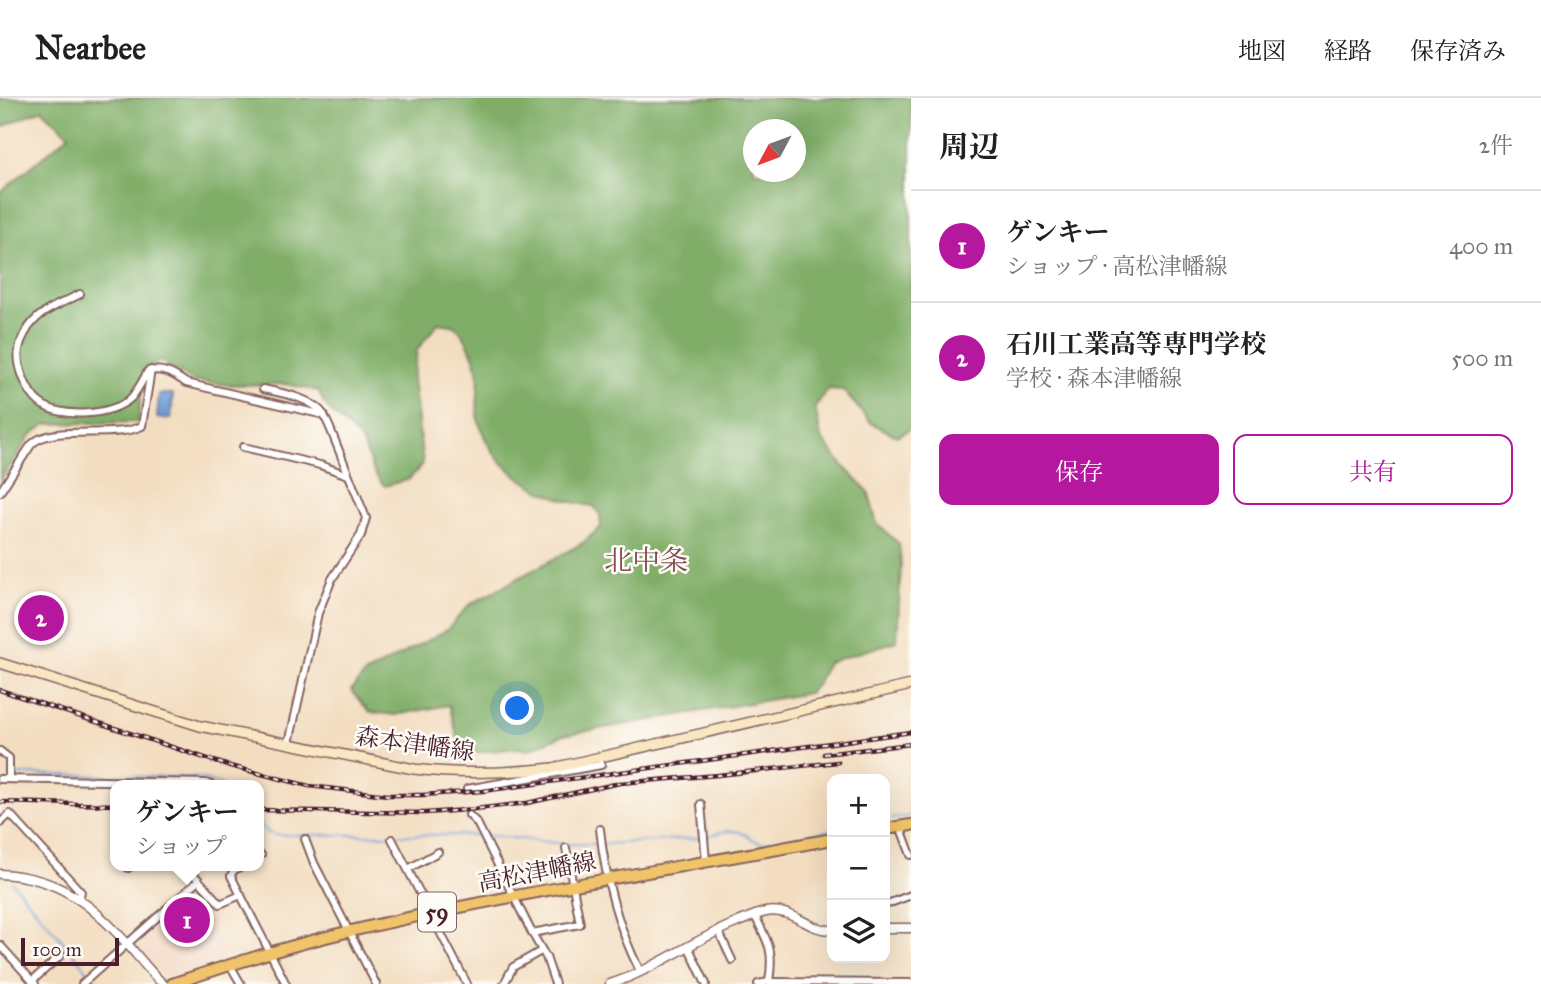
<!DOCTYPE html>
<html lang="ja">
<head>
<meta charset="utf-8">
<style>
	body { margin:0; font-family:"IM FELL Great Primer","Noto Serif JP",serif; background:#f2f2f2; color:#202124 }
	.controls { position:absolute; right:21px; bottom:21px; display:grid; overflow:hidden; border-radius:14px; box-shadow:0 7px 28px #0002 }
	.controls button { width:63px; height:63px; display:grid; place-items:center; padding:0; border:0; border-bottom:2px solid #e0e0e0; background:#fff; color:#202124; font:35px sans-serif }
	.compass { position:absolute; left:743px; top:21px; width:63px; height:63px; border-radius:50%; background:#fff; box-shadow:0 7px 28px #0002; rotate:229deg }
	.scale { position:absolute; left:21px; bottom:18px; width:98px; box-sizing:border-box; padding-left:7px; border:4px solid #4a1f2b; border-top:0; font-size:19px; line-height:24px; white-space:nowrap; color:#4a1f2b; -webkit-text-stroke:5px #fdfcf7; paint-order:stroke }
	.you { position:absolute; left:518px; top:611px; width:24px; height:24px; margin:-18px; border:5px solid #fff; border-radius:50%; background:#1a73e8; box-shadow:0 0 0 10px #1a73e833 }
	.badge { display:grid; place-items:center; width:46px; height:46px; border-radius:50%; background:#b5179e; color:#fff; font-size:23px; font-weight:700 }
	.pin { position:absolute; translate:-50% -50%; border:4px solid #fff; box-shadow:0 2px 7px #0006 }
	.popup { position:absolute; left:110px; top:682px; width:154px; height:91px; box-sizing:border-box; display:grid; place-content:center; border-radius:14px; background:#fff; filter:drop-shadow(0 2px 5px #0005); font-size:23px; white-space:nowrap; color:#757577 }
	.popup b { font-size:26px; color:#202124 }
	.popup::after { content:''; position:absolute; left:50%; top:100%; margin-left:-14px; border:14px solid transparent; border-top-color:#fff }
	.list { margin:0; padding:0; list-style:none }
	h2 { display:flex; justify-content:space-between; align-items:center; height:91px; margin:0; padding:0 28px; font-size:30px }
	h2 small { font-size:23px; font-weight:400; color:#757577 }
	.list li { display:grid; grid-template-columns:46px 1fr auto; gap:21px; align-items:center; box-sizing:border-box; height:112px; padding:0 28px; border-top:2px solid #e0e0e0 }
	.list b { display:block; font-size:26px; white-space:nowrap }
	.list p { margin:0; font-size:23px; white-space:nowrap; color:#757577 }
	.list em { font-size:23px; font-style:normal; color:#757577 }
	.actions { display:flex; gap:14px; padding:21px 28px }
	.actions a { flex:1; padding:16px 0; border:2px solid #b5179e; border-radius:14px; text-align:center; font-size:24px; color:#b5179e }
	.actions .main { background:#b5179e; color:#fff }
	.icon { flex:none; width:38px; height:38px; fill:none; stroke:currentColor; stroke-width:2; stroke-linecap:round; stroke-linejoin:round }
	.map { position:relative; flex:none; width:911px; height:886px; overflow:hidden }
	header { display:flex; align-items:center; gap:42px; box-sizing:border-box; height:98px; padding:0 35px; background:#fff; border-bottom:2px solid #e0e0e0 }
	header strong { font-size:33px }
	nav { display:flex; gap:38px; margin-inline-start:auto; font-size:24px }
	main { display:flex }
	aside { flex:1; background:#fff }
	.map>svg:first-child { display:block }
	.built { fill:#f3d4bf }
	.forest { fill:#80ae67; stroke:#656649; stroke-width:2; fill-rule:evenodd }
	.water { fill:#6c9cd5; stroke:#5b5e80; stroke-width:2 }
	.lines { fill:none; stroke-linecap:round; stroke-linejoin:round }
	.stream { stroke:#6c9cd5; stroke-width:2 }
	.minor-casing { stroke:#85625f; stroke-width:10 }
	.tertiary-casing { stroke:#85625f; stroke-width:11 }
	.secondary-casing { stroke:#85625f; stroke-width:12 }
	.primary-casing { stroke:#85625f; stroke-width:14 }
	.minor { stroke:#fff; stroke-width:6 }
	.tertiary { stroke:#fff; stroke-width:8 }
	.secondary { stroke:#f9e7c3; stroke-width:9 }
	.primary { stroke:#f1c36a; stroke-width:10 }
	.rail-casing { stroke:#4a1f2b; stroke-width:4.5 }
	.rail { stroke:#fdfcf7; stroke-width:2; stroke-dasharray:5; stroke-linecap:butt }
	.labels { text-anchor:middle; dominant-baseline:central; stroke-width:5; stroke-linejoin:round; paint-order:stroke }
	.shield { fill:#fdfcf7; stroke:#806168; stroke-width:2 }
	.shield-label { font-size:23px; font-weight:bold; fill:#4a1f2b }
	.street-label { font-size:24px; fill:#4a1f2b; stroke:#fdfcf7 }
	.quarter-label { font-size:28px; fill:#854e55; stroke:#fdfcf7 }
</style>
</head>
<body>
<header>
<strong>Nearbee</strong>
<nav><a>地図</a><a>経路</a><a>保存済み</a></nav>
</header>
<main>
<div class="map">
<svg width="911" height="886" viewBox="0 0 911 886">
	<rect width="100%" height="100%" fill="#fdfcf7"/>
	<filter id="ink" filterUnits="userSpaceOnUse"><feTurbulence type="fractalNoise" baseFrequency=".0143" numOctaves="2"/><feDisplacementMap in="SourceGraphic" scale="14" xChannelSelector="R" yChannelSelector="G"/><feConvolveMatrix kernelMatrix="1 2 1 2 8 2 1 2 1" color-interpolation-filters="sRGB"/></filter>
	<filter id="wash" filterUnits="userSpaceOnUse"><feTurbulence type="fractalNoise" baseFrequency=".00686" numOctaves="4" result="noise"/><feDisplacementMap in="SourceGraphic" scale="28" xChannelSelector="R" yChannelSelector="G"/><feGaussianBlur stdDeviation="1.57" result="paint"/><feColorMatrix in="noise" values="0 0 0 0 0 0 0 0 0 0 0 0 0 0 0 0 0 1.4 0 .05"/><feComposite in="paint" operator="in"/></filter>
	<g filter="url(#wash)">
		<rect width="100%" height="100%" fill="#f3ddc0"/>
		<!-- built -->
		<path class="built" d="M199 788 218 809 214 833 228 862 166 881 134 845Z"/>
		<!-- forest -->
		<path class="forest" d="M0 0H911V326L908 332 897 338 871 325 843 292 828 291 815 309 821 340 845 370 868 393 877 426 899 446 901 466 897 543 828 564 817 586 808 595 563 637 528 652 519 650 462 656 449 607 395 617 369 614 351 592 365 576 447 532 469 507 583 445 601 429 600 417 594 408C545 402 493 374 479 324 474 309 481 291 478 276 476 262 466 236 454 228 450 226 442 226 438 225L417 252 413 280 423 366 409 381 385 388C370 376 370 354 358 339 344 323 325 315 319 293L285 286 229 287 193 283 160 263 144 271 138 324 46 326 30 338 0 383V95L69 37 42 11 0 30ZM754 32H796V74H754Z"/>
		<!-- water -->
		<path class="water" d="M159 296H173L171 321 157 320Z"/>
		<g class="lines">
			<!-- stream -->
			<g class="stream">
				<path d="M11 676 199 680 222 687"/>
				<path d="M891 721 911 718"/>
				<path d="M259 726 269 735 276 737H480"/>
				<path d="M486 737 564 746H599"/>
				<path d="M706 739C716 735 731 730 742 735 751 739 754 745 764 745L832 732"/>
				<path d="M604 746 700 740"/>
				<path d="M12 784 89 874"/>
				<path d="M96 882 100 886"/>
			</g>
		</g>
	</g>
	<g filter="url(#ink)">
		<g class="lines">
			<!-- minor casing -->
			<g class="minor-casing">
				<g id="minor">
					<path d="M80 196C65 204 45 211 34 223 27 230 20 243 19 252 16 267 27 295 40 305 60 321 113 318 131 300 138 292 143 282 148 273 163 270 174 276 186 285L324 317 330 330 366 420 361 437 332 481 318 515 289 645"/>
					<path d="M263 291C282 295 313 300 324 317"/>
					<path d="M243 349 320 367 348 377"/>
					<path d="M0 394 31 347C50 325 113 342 142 328L151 272"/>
					<path d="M0 653 9 660V680"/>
					<path d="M0 681 206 685 212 687"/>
					<path d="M467 691 601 667 600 659"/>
					<path d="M701 706 706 763"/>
					<path d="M469 717 477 725 532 835 546 859 555 886"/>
					<path d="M0 725 10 716 81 794 79 800"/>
					<path d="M900 728 911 757"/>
					<path d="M600 731C605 779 618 830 640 873"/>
					<path d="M305 741 314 765 376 886"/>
					<path d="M392 741 467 886"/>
					<path d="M259 759 261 757"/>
					<path d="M186 768 220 806 241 797"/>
					<path d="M242 768 233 773 231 778 286 886"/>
					<path d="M128 770 131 768"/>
					<path d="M408 771 438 754"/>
					<path d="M885 807 911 797"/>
					<path d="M755 818C769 846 774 852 769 884"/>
					<path d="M718 832 732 862"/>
					<path d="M532 835 580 826 566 750"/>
					<path d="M0 847 35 886"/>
					<path d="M688 848 706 886"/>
					<path d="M230 867 241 886"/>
					<path d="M32 883 61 857"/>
					<path d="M82 886 199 782"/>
					<path d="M504 886 513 869 541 853"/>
					<path d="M758 886 769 884 911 885"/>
				</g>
			</g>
			<!-- tertiary casing -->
			<g class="tertiary-casing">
				<g id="tertiary">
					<path d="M0 776C59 779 92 806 130 849 141 862 151 875 163 886"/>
					<path d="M885 830H911"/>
					<path d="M610 886C654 872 693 842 736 825 746 821 756 816 766 814 792 809 808 833 832 832"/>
				</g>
			</g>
			<!-- secondary casing -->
			<g class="secondary-casing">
				<path id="secondary" d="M0 565 200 628 414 671C461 677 506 675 553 670L911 587"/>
			</g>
			<!-- primary casing -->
			<g class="primary-casing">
				<g id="primary">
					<path d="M885 731 911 727"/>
					<path d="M172 886C231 866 290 847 351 833 510 795 672 771 832 741"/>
				</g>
			</g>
			<!-- minor -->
			<use href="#minor" class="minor"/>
			<!-- tertiary -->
			<use href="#tertiary" class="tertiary"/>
			<!-- secondary -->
			<use href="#secondary" class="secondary"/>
			<!-- primary -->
			<use href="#primary" class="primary"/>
			<!-- rail casing -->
			<g class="rail-casing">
				<g id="rail">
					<path d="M0 592 226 667 309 688 388 697H422L483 693 911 634"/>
					<path d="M824 656 911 646"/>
					<path d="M0 704 115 707"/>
					<path d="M259 712 425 715 466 712 527 705 620 685 718 677 838 664"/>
				</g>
			</g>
			<!-- rail -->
			<use href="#rail" class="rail"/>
		</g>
	</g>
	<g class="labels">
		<!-- shield labels -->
		<rect class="shield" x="418" y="794.5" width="38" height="39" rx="5"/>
		<g class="shield-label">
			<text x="437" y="814">59</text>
		</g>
		<!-- street labels -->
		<g class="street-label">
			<text transform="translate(415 646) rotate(8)">森本津幡線</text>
			<text transform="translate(537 774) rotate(-11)">高松津幡線</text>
		</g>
		<!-- quarter labels -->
		<g class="quarter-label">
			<text x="646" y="462">北中条</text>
		</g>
	</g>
</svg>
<div class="controls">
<button>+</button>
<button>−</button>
<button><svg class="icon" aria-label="layers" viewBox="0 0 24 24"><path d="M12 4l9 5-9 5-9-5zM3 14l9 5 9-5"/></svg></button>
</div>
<svg class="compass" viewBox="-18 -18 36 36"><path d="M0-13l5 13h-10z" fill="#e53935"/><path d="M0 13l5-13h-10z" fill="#757577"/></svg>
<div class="scale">100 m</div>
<div class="you"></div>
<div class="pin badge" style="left:187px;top:822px">1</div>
<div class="popup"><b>ゲンキー</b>ショップ</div>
<div class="pin badge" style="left:41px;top:520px">2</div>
</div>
<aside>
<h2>周辺<small>2件</small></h2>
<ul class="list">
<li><span class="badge">1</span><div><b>ゲンキー</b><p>ショップ · 高松津幡線</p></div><em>400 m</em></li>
<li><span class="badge">2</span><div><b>石川工業高等専門学校</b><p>学校 · 森本津幡線</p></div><em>500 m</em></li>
</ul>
<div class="actions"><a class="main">保存</a><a>共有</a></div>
</aside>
</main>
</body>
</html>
